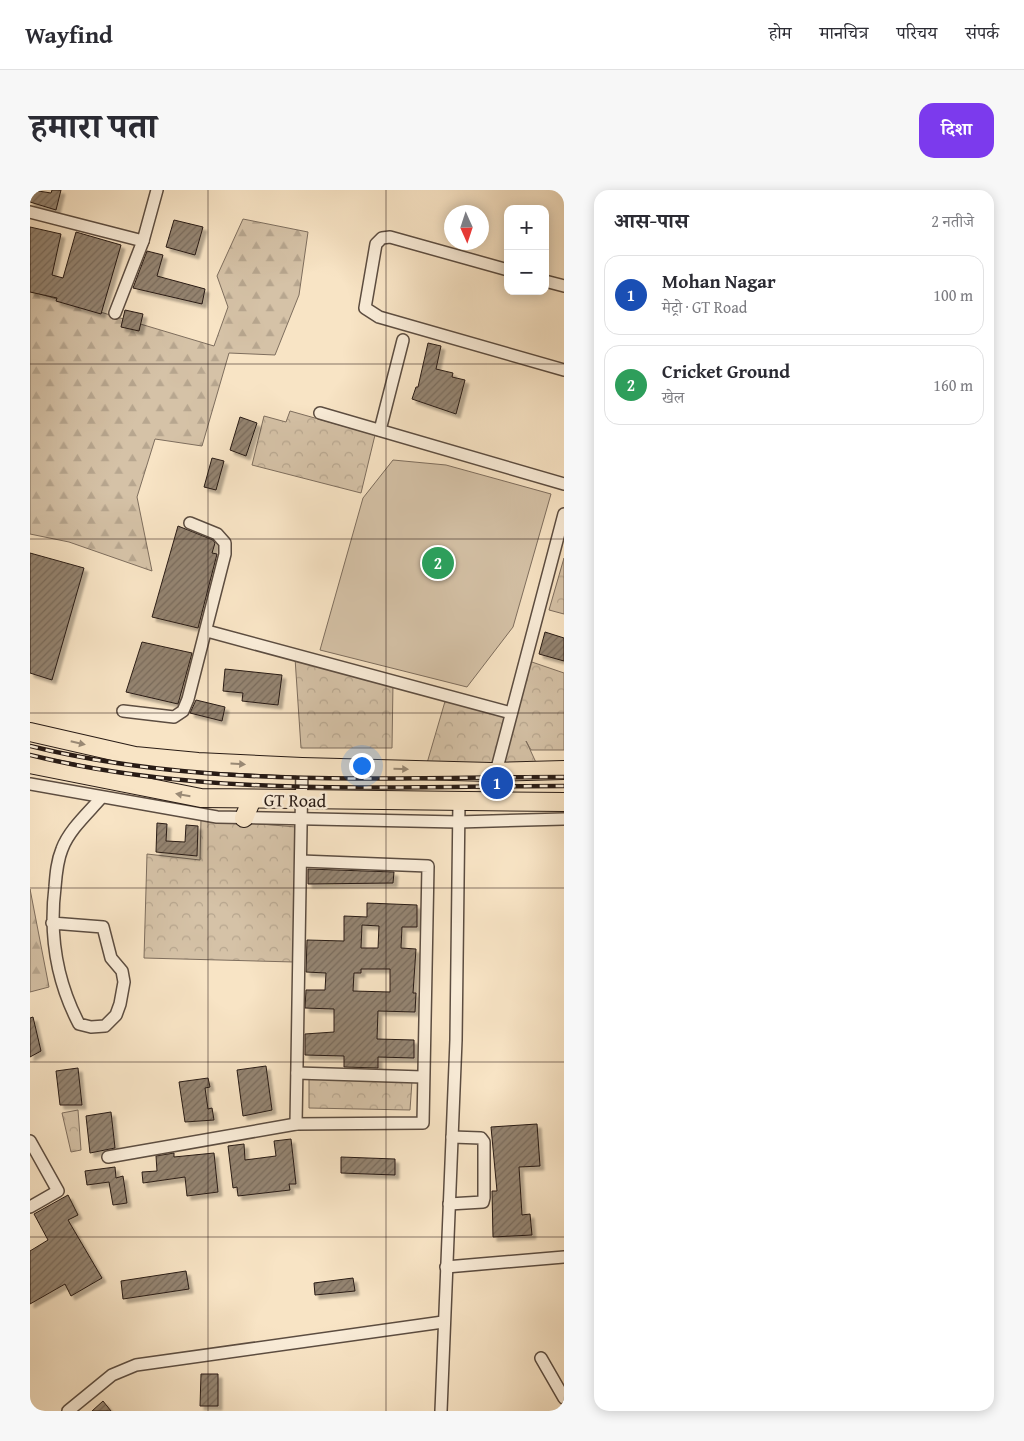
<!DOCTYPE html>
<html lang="hi">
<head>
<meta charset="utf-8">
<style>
	body { margin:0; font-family:"Gentium Book Plus","Noto Serif Devanagari",serif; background:#f7f7f7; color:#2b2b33 }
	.controls { position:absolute; right:15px; top:15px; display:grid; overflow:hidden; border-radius:10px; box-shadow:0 2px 12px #0003 }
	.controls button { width:45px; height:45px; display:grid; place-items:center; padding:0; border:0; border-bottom:1px solid #e1e1e2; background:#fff; color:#2b2b33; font:25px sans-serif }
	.compass { position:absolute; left:414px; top:15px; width:45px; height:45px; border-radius:50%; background:#fff; box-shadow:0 2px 12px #0003; rotate:177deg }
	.you { position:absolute; left:331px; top:575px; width:18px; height:18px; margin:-12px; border:4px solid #fff; border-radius:50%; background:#1a73e8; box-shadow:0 0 0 8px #1a73e833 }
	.badge { display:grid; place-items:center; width:32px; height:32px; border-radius:50%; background:#7c3aed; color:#fff; font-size:16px; font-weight:700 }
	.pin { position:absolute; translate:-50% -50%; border:2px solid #fff; box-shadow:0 1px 5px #0006 }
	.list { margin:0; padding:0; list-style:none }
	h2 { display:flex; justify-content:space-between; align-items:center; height:65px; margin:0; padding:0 20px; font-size:21px }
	h2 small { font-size:16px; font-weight:400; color:#7c7c81 }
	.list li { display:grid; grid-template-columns:32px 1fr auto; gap:15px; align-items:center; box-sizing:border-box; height:80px; margin:0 10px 10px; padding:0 10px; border:1px solid #e1e1e2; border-radius:15px }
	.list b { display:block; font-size:19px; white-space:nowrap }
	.list p { margin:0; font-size:16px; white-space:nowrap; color:#7c7c81 }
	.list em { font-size:16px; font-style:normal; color:#7c7c81 }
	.map { position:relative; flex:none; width:534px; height:1221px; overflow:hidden; border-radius:15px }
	header { display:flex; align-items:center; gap:30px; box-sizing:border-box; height:70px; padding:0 25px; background:#fff; border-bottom:1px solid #e1e1e2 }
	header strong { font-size:24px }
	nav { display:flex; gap:28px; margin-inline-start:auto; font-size:18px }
	.intro { display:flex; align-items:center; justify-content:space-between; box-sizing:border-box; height:120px; padding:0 30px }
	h1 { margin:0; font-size:35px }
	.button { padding:12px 22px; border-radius:15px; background:#7c3aed; color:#fff; font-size:18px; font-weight:700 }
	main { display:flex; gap:30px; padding:0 30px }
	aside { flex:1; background:#fff; border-radius:15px; box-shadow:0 2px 12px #0003 }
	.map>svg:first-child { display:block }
	.forest { fill:url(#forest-firs); stroke:#7e6e5e }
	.park { fill:url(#park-crowns); stroke:#7e6e5e }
	.pitch { fill:#d5c2a7; stroke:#7e6e5e }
	.building { fill:url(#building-hatch); stroke:#281b15; fill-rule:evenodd; filter:url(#shadow) }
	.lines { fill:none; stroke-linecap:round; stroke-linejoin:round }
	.minor-casing { stroke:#5c4d41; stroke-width:14 }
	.highway-casing { stroke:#281b15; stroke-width:20 }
	.minor { stroke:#faedd9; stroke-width:11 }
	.highway { stroke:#f8e4c5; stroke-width:18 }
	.rail-casing { stroke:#281b15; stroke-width:4.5 }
	.rail { stroke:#faedd9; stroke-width:2.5; stroke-dasharray:8; stroke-linecap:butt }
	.oneway { fill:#9a8a76 }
	.grid { fill:none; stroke:#281b15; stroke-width:1; stroke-opacity:0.55 }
	.labels { text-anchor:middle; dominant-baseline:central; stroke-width:5; stroke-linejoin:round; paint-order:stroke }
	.street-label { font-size:18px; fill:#281b15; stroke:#faedd9 }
</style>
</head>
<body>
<header>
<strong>Wayfind</strong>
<nav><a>होम</a><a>मानचित्र</a><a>परिचय</a><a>संपर्क</a></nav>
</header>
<div class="intro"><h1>हमारा पता</h1><a class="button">दिशा</a></div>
<main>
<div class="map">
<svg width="534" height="1221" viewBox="0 0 534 1221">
	<defs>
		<pattern id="forest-firs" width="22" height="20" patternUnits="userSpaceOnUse" patternTransform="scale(1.25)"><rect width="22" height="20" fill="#d5c2a7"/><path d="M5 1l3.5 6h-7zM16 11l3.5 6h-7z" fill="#b7a68f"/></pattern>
		<pattern id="park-crowns" width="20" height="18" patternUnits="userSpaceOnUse" patternTransform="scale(1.25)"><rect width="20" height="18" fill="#d5c2a7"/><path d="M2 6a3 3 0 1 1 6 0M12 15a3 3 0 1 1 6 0" fill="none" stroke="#b7a68f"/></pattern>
		<pattern id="building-hatch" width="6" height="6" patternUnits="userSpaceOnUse" patternTransform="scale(1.25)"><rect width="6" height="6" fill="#948471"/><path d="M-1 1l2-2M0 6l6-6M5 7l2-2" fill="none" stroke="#796b5c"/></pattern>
		<filter id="shadow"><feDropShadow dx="4" dy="4" stdDeviation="1" flood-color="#0004"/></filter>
	</defs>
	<rect width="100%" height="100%" fill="#f8e4c5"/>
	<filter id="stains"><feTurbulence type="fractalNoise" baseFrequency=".004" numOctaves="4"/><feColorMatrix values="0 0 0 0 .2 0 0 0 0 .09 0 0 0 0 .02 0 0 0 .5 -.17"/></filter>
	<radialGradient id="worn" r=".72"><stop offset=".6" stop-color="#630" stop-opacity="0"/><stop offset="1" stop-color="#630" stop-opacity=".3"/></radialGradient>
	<!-- forest -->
	<g class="forest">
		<path d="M213 29 278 42 269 105 245 165 199 163 172 256 125 249 107 307 122 381 39 352 0 344V101L184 156 198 117 187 86Z"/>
		<path d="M0 699 19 797 0 802Z"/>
	</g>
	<!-- park -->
	<g class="park">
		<path d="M260 221 345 245 331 303 222 275 234 226 256 232Z"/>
		<path d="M534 368V424L519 420Z"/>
		<path d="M265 468 363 493 362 558H271Z"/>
		<path d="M496 470 534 483V560H501L496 551 510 581 395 580 416 508 483 525Z"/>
		<path d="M171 629 266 637 264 772 114 768 117 664 170 670Z"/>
		<path d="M279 888 382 891 380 920 279 918Z"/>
		<path d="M48 920 51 960 41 962 32 923Z"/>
	</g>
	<!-- pitch -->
	<path class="pitch" d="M363 270 416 275 521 304 483 437 437 497 290 460 333 308Z"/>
	<!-- building -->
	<g class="building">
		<path d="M2 0 21 3 22 0H31L26 20 0 12Z"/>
		<path d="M144 30 173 37 165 65 136 57Z"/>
		<path d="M0 37 31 44 22 85 33 88 46 42 91 55 71 124 26 111 27 108 0 102Z"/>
		<path d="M117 61 133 65 127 86 175 99 172 114 103 98Z"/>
		<path d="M95 120 113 124 109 141 91 137Z"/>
		<path d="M398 153 411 156 406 179 423 183 422 187 435 190 426 224 382 209 386 197H388Z"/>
		<path d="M210 227 227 233 216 266 200 260Z"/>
		<path d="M182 268 194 271 186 300 174 297Z"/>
		<path d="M148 336 183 350 185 353 182 363 187 364 168 438 122 427Z"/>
		<path d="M0 363 54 378 22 490 0 483Z"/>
		<path d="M515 442 534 448V471L509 464Z"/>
		<path d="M112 452 162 463 148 514 96 502Z"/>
		<path d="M195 479 252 485 248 515 212 511 213 503 193 501Z"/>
		<path d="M166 510 195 517 192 531 160 523Z"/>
		<path d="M127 633 137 634 136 651 155 652 156 635 168 636 167 666 126 662Z"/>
		<path d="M278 679 364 682 363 693 278 694Z"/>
		<path d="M337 713 387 715V737H372L371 758 386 759 383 803H386L385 822 348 821 347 849 384 850V868L348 867V878L314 877V866L275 865V844L304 842V819L275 818 276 800H295L296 783 276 782 277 750 314 751V726L337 727ZM332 735 349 736 348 758H331ZM331 779H360V802L323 801 324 783H331Z"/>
		<path d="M3 827 11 861 0 867V828Z"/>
		<path d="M236 876 242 920 213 926 207 880Z"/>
		<path d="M48 878 52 915H30L26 881Z"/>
		<path d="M178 888 180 897 175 898 178 919 182 918 184 930 155 932 149 892Z"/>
		<path d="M81 922 85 958 60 963 56 926Z"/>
		<path d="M507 934 510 976 489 977 492 1025 500 1024 502 1045 463 1047 462 1001H467L461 937Z"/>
		<path d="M261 949 266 994H259L260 1000 208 1006 207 997 203 998 198 956 214 954 215 970 246 966 244 951Z"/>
		<path d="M144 963V967L184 963 188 1002 157 1006 155 987 113 993 112 982 127 981 126 966Z"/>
		<path d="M311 967 365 969V985L311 983Z"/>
		<path d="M85 977 86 988 93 986 97 1013 83 1015 79 992 57 995 55 981Z"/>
		<path d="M38 1005 48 1025 38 1030 72 1088 41 1106 35 1094 0 1114V1061L18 1050 4 1024Z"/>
		<path d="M156 1081 159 1099 93 1109 91 1091Z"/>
		<path d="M323 1088 325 1101 285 1105 284 1093Z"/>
		<path d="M171 1184H188V1216H170Z"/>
		<path d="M73 1211 81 1221H62Z"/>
	</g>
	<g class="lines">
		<!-- minor casing -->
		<g class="minor-casing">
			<g id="minor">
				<path d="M0 22 113 51"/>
				<path d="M478 80 360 47 352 48 346 54 335 118 349 127 534 180"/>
				<path d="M515 91 534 96"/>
				<path d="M85 123 113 51 127 0"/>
				<path d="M290 223 534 294"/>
				<path d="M350 240 373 150"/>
				<path d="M177 441 481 523"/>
				<path d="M93 521 144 527 153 521 158 509 195 364V353L187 344 160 333"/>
				<path d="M466 582 534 324"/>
				<path d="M0 594 187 627 428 632 534 629"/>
				<path d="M22 733 73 737 81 768 92 781 94 792 90 814 86 825 75 836 61 837 49 834C26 790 19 746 25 697 26 684 27 671 32 659 39 640 58 623 71 608"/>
				<path d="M267 883 393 887"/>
				<path d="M266 934 272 577"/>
				<path d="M0 951 28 1001 0 1017"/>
				<path d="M78 967 266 934 393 933 398 676 271 671"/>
				<path d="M419 1014 453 1012 454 1008V952L451 948 422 947"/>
				<path d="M416 1077 534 1067"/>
				<path d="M511 1168 534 1208"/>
				<path d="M38 1221 82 1185 106 1175 413 1132"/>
				<path d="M411 1221 426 850 429 612"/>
			</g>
		</g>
		<!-- highway casing -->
		<g class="highway-casing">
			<g id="highway">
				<path d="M0 542 105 566 168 572 272 577 461 582 534 580"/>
				<path d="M0 574 171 608 534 612"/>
				<path d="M214 628 222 609"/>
			</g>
		</g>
		<!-- minor -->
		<use href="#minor" class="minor"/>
		<!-- highway -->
		<use href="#highway" class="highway"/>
		<!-- rail casing -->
		<g class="rail-casing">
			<g id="rail">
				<path d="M0 556C174 599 356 587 534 587"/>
				<path d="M0 565C174 608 356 596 534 596"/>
			</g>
		</g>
		<!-- rail -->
		<use href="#rail" class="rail"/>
	</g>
	<!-- one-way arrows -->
	<defs><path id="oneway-solid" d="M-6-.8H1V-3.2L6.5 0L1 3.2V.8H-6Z" transform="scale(1.25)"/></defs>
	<g class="oneway">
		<use href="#oneway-solid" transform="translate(48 553) rotate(13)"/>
		<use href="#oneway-solid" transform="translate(208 574) rotate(3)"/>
		<use href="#oneway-solid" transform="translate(371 579) rotate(1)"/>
		<use href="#oneway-solid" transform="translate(153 605) rotate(-170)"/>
	</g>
	<!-- grid -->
	<path class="grid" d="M178 0V1221M356 0V1221M0 174H534M0 349H534M0 523H534M0 698H534M0 872H534M0 1047H534"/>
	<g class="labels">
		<!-- street labels -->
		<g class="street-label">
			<text transform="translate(265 610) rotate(1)">GT Road</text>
		</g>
	</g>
	<rect width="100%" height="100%" filter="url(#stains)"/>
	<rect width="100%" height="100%" fill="url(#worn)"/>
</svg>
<div class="controls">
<button>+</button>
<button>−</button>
</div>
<svg class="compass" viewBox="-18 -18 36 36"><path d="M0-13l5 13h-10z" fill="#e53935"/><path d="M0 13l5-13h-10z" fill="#7c7c81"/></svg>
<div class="you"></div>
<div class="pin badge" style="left:467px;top:593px;background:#1a4fb4">1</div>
<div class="pin badge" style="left:408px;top:373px;background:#2e9e5b">2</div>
</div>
<aside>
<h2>आस-पास<small>2 नतीजे</small></h2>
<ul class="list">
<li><span class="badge" style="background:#1a4fb4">1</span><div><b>Mohan Nagar</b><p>मेट्रो · GT Road</p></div><em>100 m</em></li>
<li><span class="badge" style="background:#2e9e5b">2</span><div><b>Cricket Ground</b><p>खेल</p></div><em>160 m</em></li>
</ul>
</aside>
</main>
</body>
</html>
